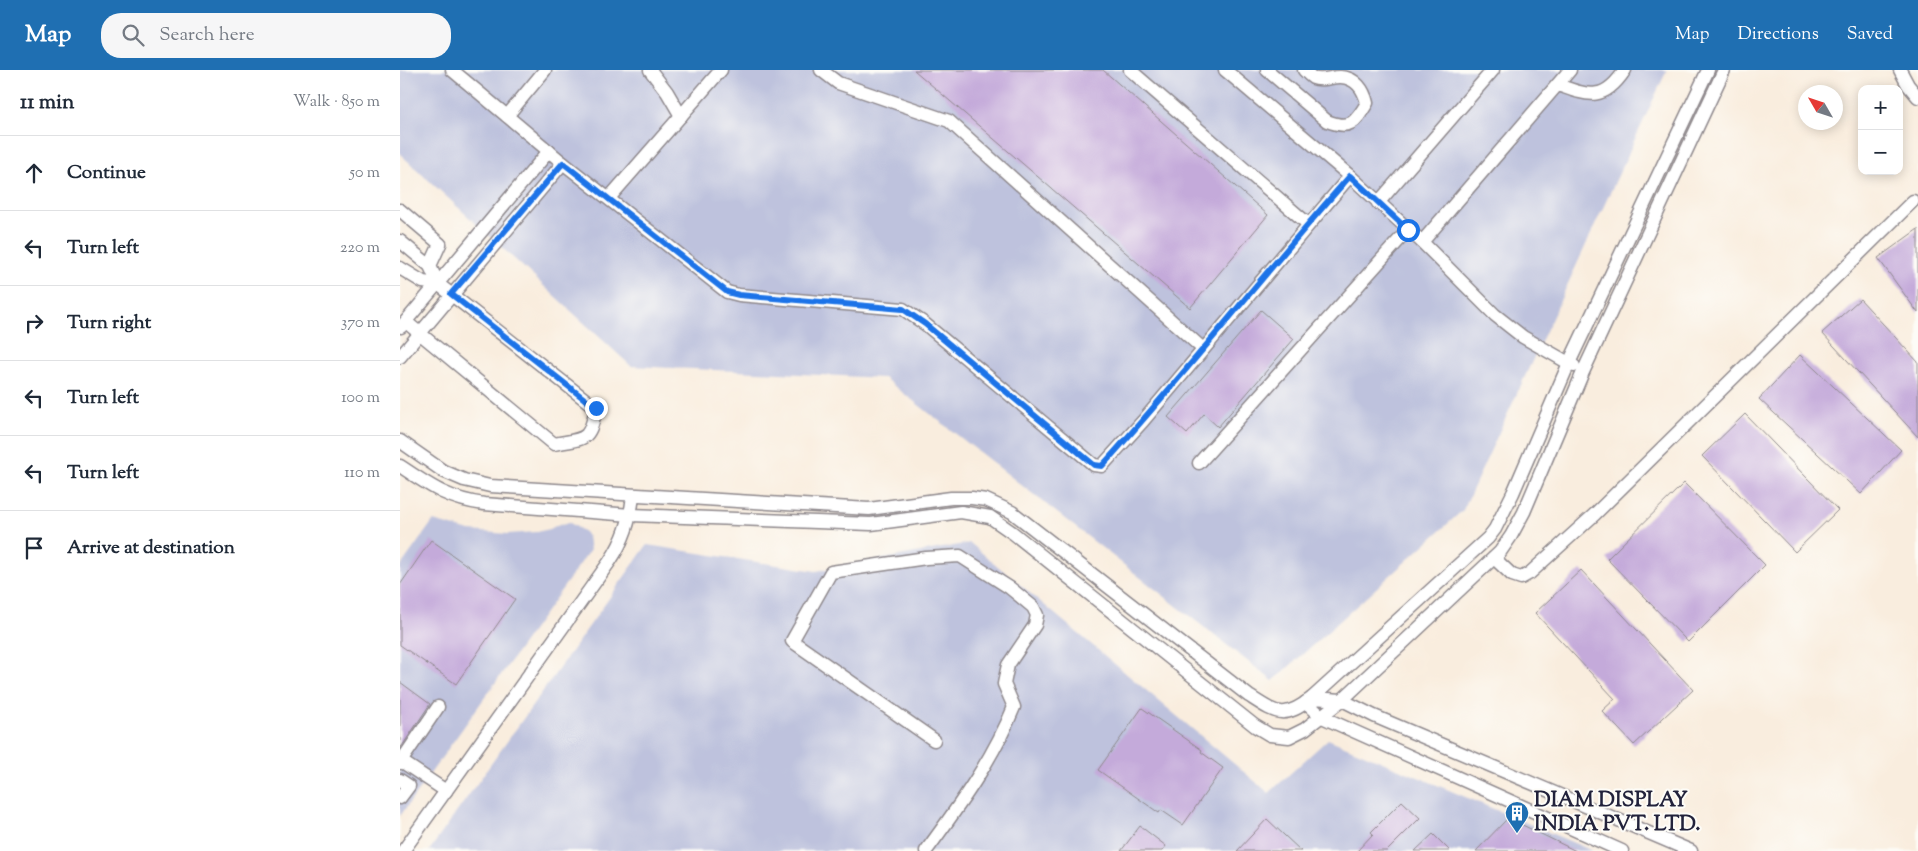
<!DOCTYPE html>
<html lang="en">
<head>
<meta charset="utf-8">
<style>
	body { margin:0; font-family:"Sorts Mill Goudy",serif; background:#f6f6f7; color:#1f2937 }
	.controls { position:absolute; right:15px; top:15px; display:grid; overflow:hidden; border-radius:10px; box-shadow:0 2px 12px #0003 }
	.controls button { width:45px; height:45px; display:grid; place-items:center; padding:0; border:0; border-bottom:1px solid #e0e1e3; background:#fff; color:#1f2937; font:25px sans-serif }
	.compass { position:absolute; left:1398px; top:15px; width:45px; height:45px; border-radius:50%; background:#fff; box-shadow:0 2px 12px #0003; rotate:309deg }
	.stop { position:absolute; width:15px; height:15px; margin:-11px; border:4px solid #1a73e8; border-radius:50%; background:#fff }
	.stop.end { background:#1a73e8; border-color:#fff; box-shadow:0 1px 5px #0008 }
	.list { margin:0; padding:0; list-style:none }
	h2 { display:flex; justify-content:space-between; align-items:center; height:65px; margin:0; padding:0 20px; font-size:21px }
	h2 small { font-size:16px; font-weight:400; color:#747a83 }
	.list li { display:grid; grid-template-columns:32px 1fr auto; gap:15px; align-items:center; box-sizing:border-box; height:75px; padding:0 20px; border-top:1px solid #e0e1e3 }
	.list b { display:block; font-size:19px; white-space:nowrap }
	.list em { font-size:16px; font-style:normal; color:#747a83 }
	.icon { flex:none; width:28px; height:28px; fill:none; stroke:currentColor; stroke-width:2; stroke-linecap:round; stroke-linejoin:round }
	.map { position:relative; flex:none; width:1518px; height:781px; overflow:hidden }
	header { display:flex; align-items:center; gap:30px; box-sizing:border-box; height:70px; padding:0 25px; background:#1f6fb2; color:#fff }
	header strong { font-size:24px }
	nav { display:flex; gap:28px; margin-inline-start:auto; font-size:18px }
	.search { width:350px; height:45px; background:#f6f6f7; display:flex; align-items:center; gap:12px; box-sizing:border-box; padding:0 18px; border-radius:20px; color:#747a83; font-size:19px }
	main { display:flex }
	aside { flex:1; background:#fff }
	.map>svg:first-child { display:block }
	.industrial { fill:#bec2dd }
	.building { fill:#c4aada }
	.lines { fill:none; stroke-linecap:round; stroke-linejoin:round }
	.minor-casing { stroke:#8e888c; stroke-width:15 }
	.minor { stroke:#fff; stroke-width:12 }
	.route { stroke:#1a73e8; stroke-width:6 }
	.labels { text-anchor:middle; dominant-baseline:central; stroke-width:4; stroke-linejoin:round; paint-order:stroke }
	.poi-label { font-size:21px; font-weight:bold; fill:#22223b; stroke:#fdfcf7; text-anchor:start }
</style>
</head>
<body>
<header>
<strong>Map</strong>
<div class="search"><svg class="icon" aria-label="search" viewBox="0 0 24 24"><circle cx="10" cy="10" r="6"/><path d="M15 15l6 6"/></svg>Search here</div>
<nav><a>Map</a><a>Directions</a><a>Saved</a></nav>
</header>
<main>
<aside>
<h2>11 min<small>Walk · 850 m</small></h2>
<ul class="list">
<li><svg class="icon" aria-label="ahead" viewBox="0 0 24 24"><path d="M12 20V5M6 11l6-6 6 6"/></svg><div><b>Continue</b></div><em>50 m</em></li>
<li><svg class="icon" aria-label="left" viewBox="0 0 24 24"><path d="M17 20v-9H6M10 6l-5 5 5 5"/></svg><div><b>Turn left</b></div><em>220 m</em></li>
<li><svg class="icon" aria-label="right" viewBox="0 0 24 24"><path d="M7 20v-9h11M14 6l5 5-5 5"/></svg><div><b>Turn right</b></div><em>370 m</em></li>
<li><svg class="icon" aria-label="left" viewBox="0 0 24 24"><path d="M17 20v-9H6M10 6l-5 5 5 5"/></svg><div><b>Turn left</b></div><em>100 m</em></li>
<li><svg class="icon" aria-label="left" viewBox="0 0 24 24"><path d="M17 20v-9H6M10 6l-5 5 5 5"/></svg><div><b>Turn left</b></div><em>110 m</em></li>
<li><svg class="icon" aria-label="arrive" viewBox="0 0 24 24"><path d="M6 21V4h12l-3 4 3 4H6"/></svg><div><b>Arrive at destination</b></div></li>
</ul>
</aside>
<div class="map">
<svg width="1518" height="781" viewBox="0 0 1518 781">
	<rect width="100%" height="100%" fill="#fdfcf7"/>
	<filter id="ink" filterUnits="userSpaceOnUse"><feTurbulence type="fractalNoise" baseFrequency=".02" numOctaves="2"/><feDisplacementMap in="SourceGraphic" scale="10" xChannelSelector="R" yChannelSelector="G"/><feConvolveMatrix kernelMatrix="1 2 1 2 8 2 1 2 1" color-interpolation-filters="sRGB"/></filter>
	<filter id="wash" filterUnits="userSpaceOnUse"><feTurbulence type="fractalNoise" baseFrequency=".0096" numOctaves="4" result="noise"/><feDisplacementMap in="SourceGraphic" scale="20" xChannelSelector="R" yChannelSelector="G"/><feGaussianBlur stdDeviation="1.12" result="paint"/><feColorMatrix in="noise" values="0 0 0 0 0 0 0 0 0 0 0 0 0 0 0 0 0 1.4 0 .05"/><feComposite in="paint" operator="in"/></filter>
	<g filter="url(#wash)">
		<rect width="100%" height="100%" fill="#f9edde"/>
		<!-- industrial -->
		<g class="industrial">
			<path d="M0 0H1267L1063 440 873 611 484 308 231 296 0 84Z"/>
			<path d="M33 451 70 461 108 464 136 462 150 459 159 454 170 453 185 462 188 467 190 480 0 746V497Z"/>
			<path d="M570 473 869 723 928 669 1193 781H29L247 475 416 501Z"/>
		</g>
		<g id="blocks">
			<!-- building -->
			<g class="building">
				<path d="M514 0H703L868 145 790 238Z"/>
				<path d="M1518 159V243L1478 188Z"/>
				<path d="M1460 229 1518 292V367L1422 263Z"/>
				<path d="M861 240 894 269 818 357 804 344 787 364 768 347Z"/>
				<path d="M1400 285 1501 380 1461 424 1359 329Z"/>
				<path d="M1345 344 1438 440 1395 482 1302 386Z"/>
				<path d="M1284 413 1365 495 1288 572 1207 489Z"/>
				<path d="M31 470 115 529 56 614 0 575V515Z"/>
				<path d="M1181 500 1293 620 1234 675 1202 641 1215 629 1135 543Z"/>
				<path d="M0 612 30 634 0 679Z"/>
				<path d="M742 638 802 680 801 682 823 698 783 755 761 740 759 743 698 700Z"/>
				<path d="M1002 731 1020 748 987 781H957L973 764 971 762Z"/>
				<path d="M1108 748 1176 781H1076Z"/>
				<path d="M867 749 901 781H837Z"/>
				<path d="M740 756 766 776 762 781H721Z"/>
				<path d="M1033 764 1050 781H1015Z"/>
			</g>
		</g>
	</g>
	<g filter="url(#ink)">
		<use href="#blocks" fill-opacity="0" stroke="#8e888c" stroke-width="1"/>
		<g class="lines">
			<!-- minor casing -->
			<g class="minor-casing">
				<g id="minor">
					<path d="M52 0 163 93 327 222 339 225 503 239 525 254 694 395 702 396 743 351 950 106"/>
					<path d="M250 0 267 22 281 46"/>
					<path d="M421 0 438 13 549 51 803 279"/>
					<path d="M730 0 908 154"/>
					<path d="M825 0 950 106 1022 172 1095 245 1123 267 1174 296"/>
					<path d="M867 0 927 51C950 60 955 53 967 33 964 20 956 8 941 7 932 6 923 12 913 8 910 6 906 2 904 0"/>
					<path d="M1500 0 1508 15 1518 27"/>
					<path d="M1158 15C1189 26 1204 32 1225 0"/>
					<path d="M107 46 145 0"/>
					<path d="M209 128 321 0"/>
					<path d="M978 133 1093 0"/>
					<path d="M0 140 40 174 30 196"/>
					<path d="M0 171 30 196 38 214 196 338C189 372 186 368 154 374L6 252"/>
					<path d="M1022 172 1170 0"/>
					<path d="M0 198 23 212 38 214"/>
					<path d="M1 257 149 81"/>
					<path d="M0 287 163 93"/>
					<path d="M0 371 43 401 64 410 90 416 469 439 551 428H572L586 430 612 442 849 626C877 644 883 650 912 628L1088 468 1095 459 1113 423 1169 293 1308 0"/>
					<path d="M799 393 1008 160"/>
					<path d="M0 396C30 416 47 429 84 434L231 445 471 454 561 442 590 447 613 463 855 656 870 665 889 667 905 659 942 630 1100 482 1111 466 1124 442 1183 302 1324 0"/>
					<path d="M1094 488 1112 505 1121 508 1130 503 1195 444 1513 131"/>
					<path d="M912 628 942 630 974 646 1291 781"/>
					<path d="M906 632 922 647 1222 781"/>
					<path d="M1 691 46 721"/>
					<path d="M0 693 38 637"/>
					<path d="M0 710 9 716 0 728"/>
					<path d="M3 781 210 491C224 470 230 451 233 426"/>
					<path d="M526 781C559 736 593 689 614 637L604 614 606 604 608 595 635 555 637 545 633 537 610 518 560 486 526 488 431 502 392 571 534 670"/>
				</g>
			</g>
			<!-- minor -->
			<use href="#minor" class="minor"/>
		</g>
	</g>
	<g class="lines" filter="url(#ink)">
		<!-- route -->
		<path class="route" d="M196 338 51 224 163 93 327 222 339 225 503 239 525 254 694 395 702 396C787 302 865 202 950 106L1008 160"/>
	</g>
	<!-- icons -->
	<defs>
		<g id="building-pin" transform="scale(1.25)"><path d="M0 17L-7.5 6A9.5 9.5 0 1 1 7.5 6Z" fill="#1f6fb2" stroke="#fdfcf7"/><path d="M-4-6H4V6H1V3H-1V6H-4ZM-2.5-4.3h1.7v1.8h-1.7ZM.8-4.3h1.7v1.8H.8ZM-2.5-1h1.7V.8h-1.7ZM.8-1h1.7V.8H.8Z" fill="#fff"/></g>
	</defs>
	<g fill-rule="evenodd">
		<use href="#building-pin" x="1117" y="743"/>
	</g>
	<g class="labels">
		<!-- poi labels -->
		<g class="poi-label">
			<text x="1134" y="731">DIAM DISPLAY<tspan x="1134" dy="24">INDIA PVT. LTD.</tspan></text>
		</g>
	</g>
</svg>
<div class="controls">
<button>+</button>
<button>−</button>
</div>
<svg class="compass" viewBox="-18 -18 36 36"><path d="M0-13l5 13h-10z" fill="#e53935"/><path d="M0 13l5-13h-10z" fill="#747a83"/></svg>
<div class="stop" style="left:1008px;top:160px"></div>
<div class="stop end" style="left:196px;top:338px"></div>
</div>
</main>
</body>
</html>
